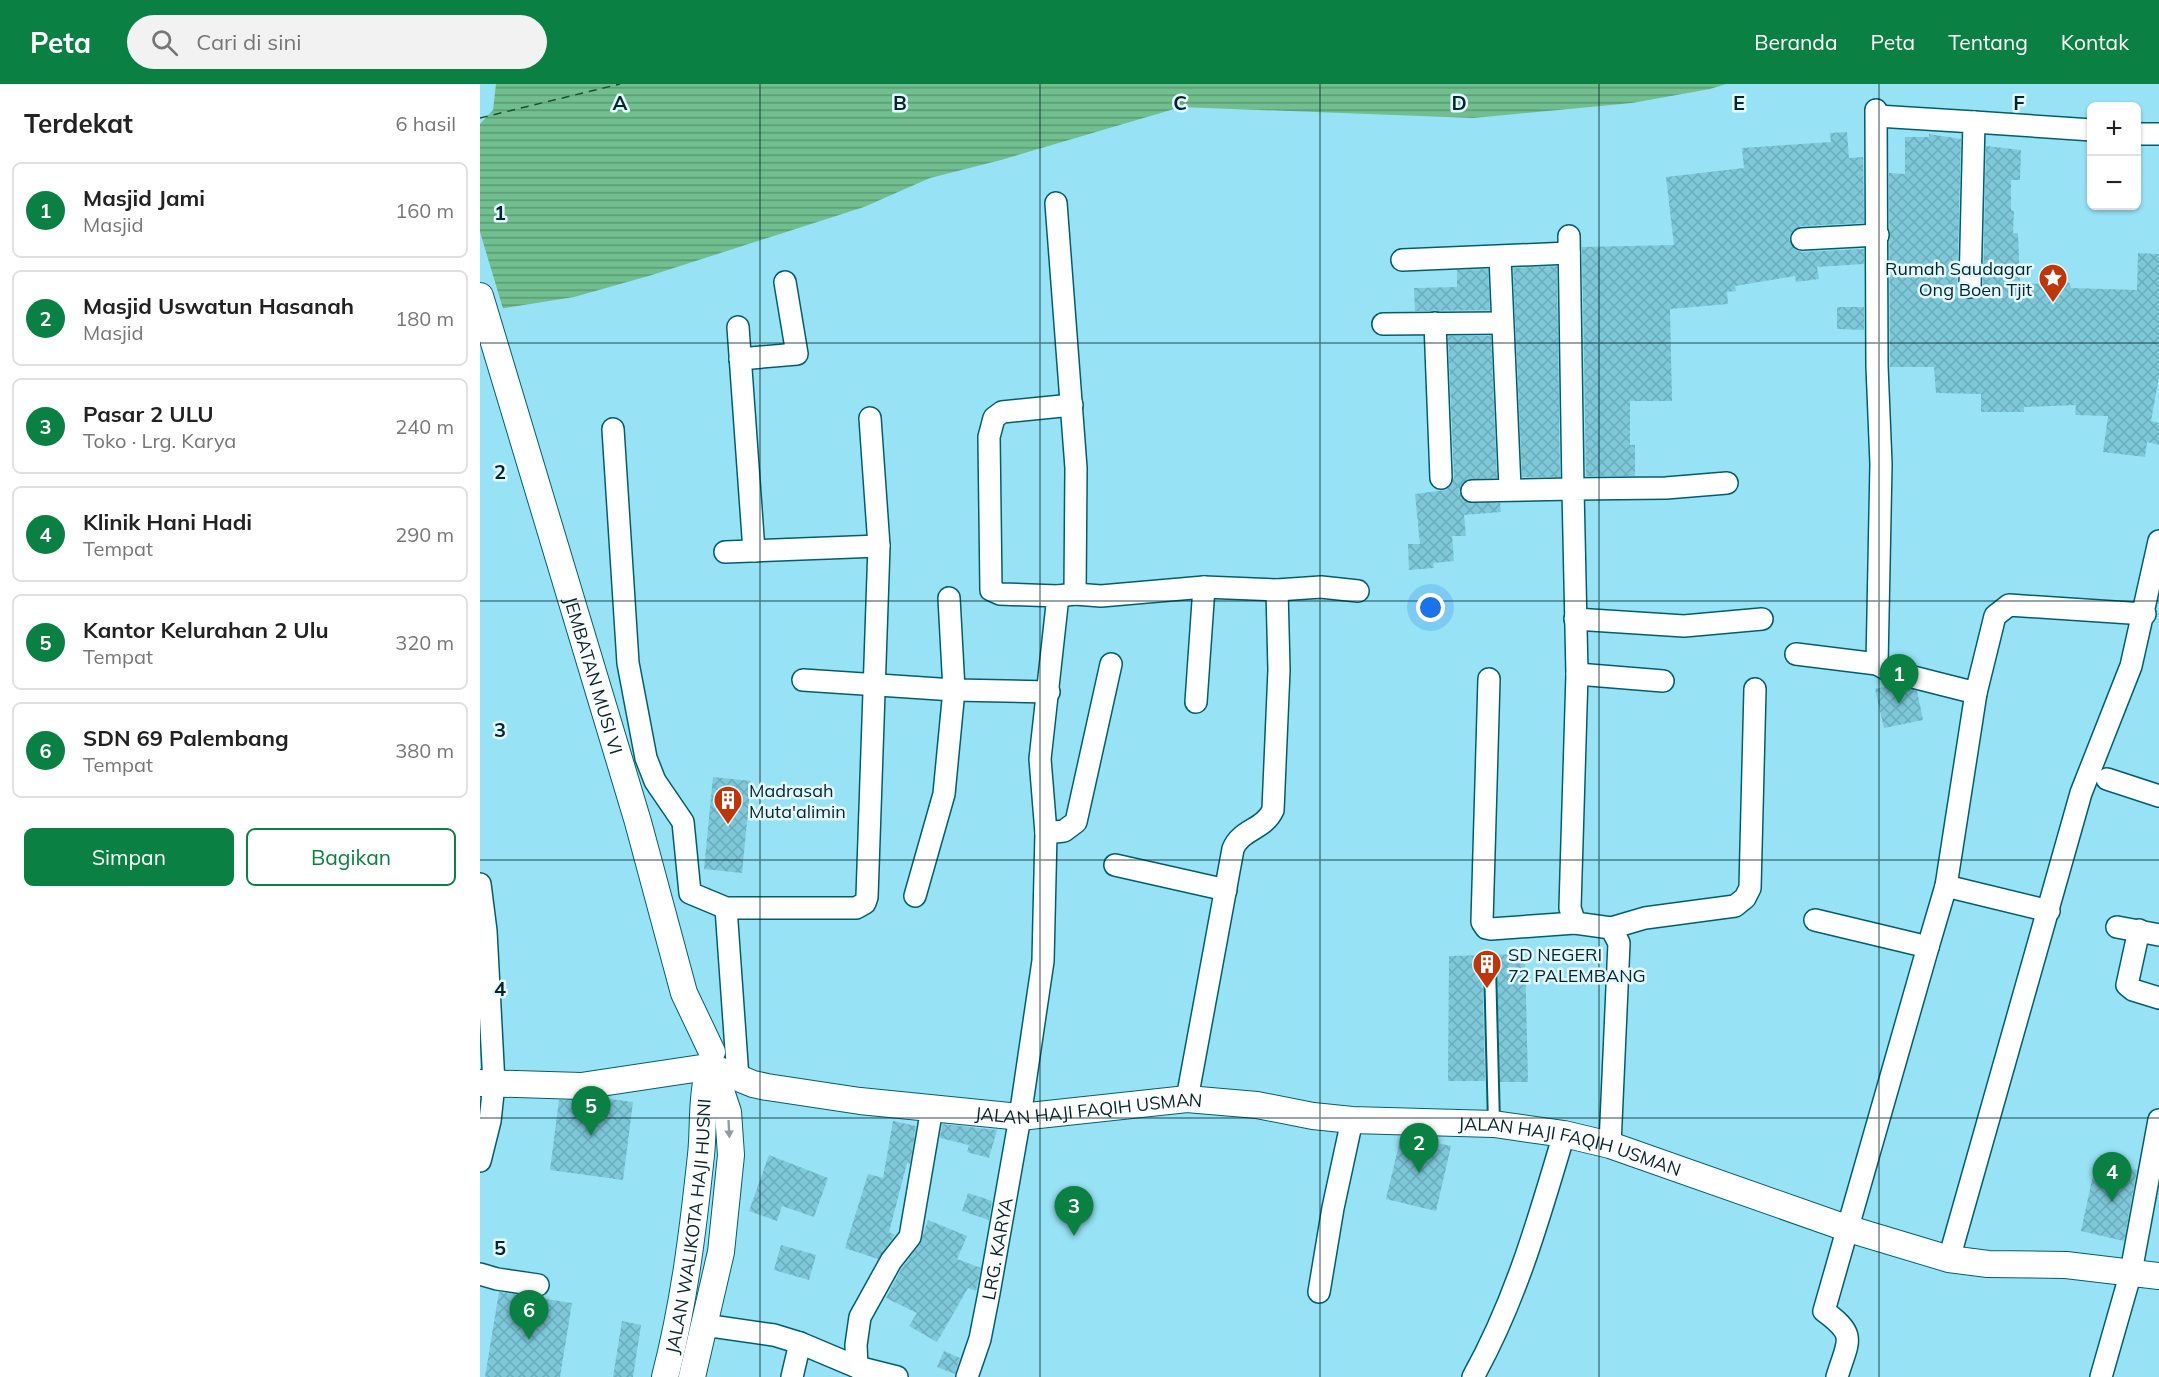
<!DOCTYPE html>
<html lang="id">
<head>
<meta charset="utf-8">
<style>
	body { margin:0; font-family:Mulish,sans-serif; background:#f2f2f2; color:#222 }
	.controls { position:absolute; right:18px; top:18px; display:grid; overflow:hidden; border-radius:9px; box-shadow:0 2px 4px #0004 }
	.controls button { width:54px; height:54px; display:grid; place-items:center; padding:0; border:0; border-bottom:2px solid #e0e0e0; background:#fff; color:#222; font:30px sans-serif }
	.you { position:absolute; left:951px; top:524px; width:21px; height:21px; margin:-15px; border:4px solid #fff; border-radius:50%; background:#1a73e8; box-shadow:0 0 0 9px #1a73e833 }
	.badge { display:grid; place-items:center; width:39px; height:39px; border-radius:50%; background:#0b8043; color:#fff; font-size:20px; font-weight:700 }
	.pin { position:absolute; translate:-50% -50px; filter:drop-shadow(0 2px 3px #0008) }
	.pin::after { content:''; position:absolute; top:32px; width:21px; height:18px; background:inherit; clip-path:polygon(0 0,100% 0,50% 100%) }
	.list { margin:0; padding:0; list-style:none }
	h2 { display:flex; justify-content:space-between; align-items:center; height:78px; margin:0; padding:0 24px; font-size:26px }
	h2 small { font-size:20px; font-weight:400; color:#767676 }
	.list li { display:grid; grid-template-columns:39px 1fr auto; gap:18px; align-items:center; box-sizing:border-box; height:96px; margin:0 12px 12px; padding:0 12px; border:2px solid #e0e0e0; border-radius:9px }
	.list b { display:block; font-size:22px; white-space:nowrap }
	.list p { margin:0; font-size:20px; white-space:nowrap; color:#767676 }
	.list em { font-size:20px; font-style:normal; color:#767676 }
	.actions { display:flex; gap:12px; padding:18px 24px }
	.actions a { flex:1; padding:14px 0; border:2px solid #0b8043; border-radius:9px; text-align:center; font-size:21px; color:#0b8043 }
	.actions .main { background:#0b8043; color:#fff }
	.icon { flex:none; width:33px; height:33px; fill:none; stroke:currentColor; stroke-width:2; stroke-linecap:round; stroke-linejoin:round }
	.map { position:relative; flex:none; width:1679px; height:1293px; overflow:hidden }
	header { display:flex; align-items:center; gap:36px; box-sizing:border-box; height:84px; padding:0 30px; background:#0b8043; color:#fff }
	header strong { font-size:28px }
	nav { display:flex; gap:33px; margin-inline-start:auto; font-size:21px }
	.search { width:420px; height:54px; background:#f2f2f2; display:flex; align-items:center; gap:15px; box-sizing:border-box; padding:0 21px; border-radius:33px; color:#767676; font-size:22px }
	main { display:flex }
	aside { flex:1; background:#fff }
	.map>svg:first-child { display:block }
	.water { fill:url(#water-rules) }
	.pier { fill:#97e2f5 }
	.lines { fill:none; stroke-linecap:round; stroke-linejoin:round }
	.ferry { stroke:#175131; stroke-width:1.5; stroke-dasharray:8 6; stroke-linecap:butt }
	.building { fill:url(#building-cross-hatch) }
	.service-casing { stroke:#025e6f; stroke-width:14 }
	.minor-casing { stroke:#025e6f; stroke-width:24 }
	.tertiary-casing { stroke:#025e6f; stroke-width:28 }
	.service { stroke:#fff; stroke-width:10 }
	.minor { stroke:#fff; stroke-width:21 }
	.tertiary { stroke:#fff; stroke-width:26 }
	.oneway { fill:#8f9da0 }
	.grid { fill:none; stroke:#06262d; stroke-width:1.5; stroke-opacity:0.55 }
	.labels { text-anchor:middle; dominant-baseline:central; stroke-width:5; stroke-linejoin:round; paint-order:stroke }
	.poi-label { font-size:18px; fill:#06262d; stroke:#e4f9ff; text-anchor:start }
	.street-label { font-size:18px; fill:#06262d; stroke:#e4f9ff }
	.grid-label { font-size:20px; text-anchor:middle; font-weight:bold; fill:#06262d; stroke:#e4f9ff; stroke-width:5; stroke-linejoin:round; paint-order:stroke }
</style>
</head>
<body>
<header>
<strong>Peta</strong>
<div class="search"><svg class="icon" aria-label="search" viewBox="0 0 24 24"><circle cx="10" cy="10" r="6"/><path d="M15 15l6 6"/></svg>Cari di sini</div>
<nav><a>Beranda</a><a>Peta</a><a>Tentang</a><a>Kontak</a></nav>
</header>
<main>
<aside>
<h2>Terdekat<small>6 hasil</small></h2>
<ul class="list">
<li><span class="badge">1</span><div><b>Masjid Jami</b><p>Masjid</p></div><em>160 m</em></li>
<li><span class="badge">2</span><div><b>Masjid Uswatun Hasanah</b><p>Masjid</p></div><em>180 m</em></li>
<li><span class="badge">3</span><div><b>Pasar 2 ULU</b><p>Toko · Lrg. Karya</p></div><em>240 m</em></li>
<li><span class="badge">4</span><div><b>Klinik Hani Hadi</b><p>Tempat</p></div><em>290 m</em></li>
<li><span class="badge">5</span><div><b>Kantor Kelurahan 2 Ulu</b><p>Tempat</p></div><em>320 m</em></li>
<li><span class="badge">6</span><div><b>SDN 69 Palembang</b><p>Tempat</p></div><em>380 m</em></li>
</ul>
<div class="actions"><a class="main">Simpan</a><a>Bagikan</a></div>
</aside>
<div class="map">
<svg width="1679" height="1293" viewBox="0 0 1679 1293">
	<defs>
		<pattern id="water-rules" width="6" height="5" patternUnits="userSpaceOnUse" patternTransform="scale(1.5)"><rect width="6" height="5" fill="#71be8e"/><path d="M0 2.5h6" fill="none" stroke="#5b9a74"/></pattern>
		<pattern id="building-cross-hatch" width="8" height="8" patternUnits="userSpaceOnUse" patternTransform="scale(1.5)"><rect width="8" height="8" fill="#7ec8da"/><path d="M0 0l8 8M0 8l8-8" fill="none" stroke="#6bacbb"/></pattern>
	</defs>
	<rect width="100%" height="100%" fill="#97e2f5"/>
	<!-- water -->
	<path class="water" d="M16 0H1246L1230 5 1152 19 993 34 701 23 521 76 450 94 384 123 172 191 94 213 0 228V40L13 26Z"/>
	<!-- pier -->
	<path class="pier" d="M0 148 24 228 0 231Z"/>
	<g class="lines">
		<!-- ferry -->
		<path class="ferry" d="M0 34 140 0"/>
	</g>
	<!-- building -->
	<g class="building">
		<path d="M1367 48 1369 74 1383 73 1384 139 1321 142 1311 149 1309 156 1316 166 1322 168 1384 165V180L1337 183 1339 195 1316 198 1315 192 1255 202 1256 207 1247 208 1248 220 1190 225 1192 317H1150V361H1155V392H1106L1102 163 1194 161 1186 93 1264 84 1262 64 1351 58 1350 49Z"/>
		<path d="M1449 50 1481 55 1477 203 1484 214H1497L1503 203 1506 62 1541 66 1540 96H1531V126L1534 127 1533 149H1538L1540 200 1590 199 1591 204 1657 206 1658 169 1679 170V293L1671 337 1679 339V361L1667 358 1665 373 1623 368 1628 332 1595 331 1596 321 1544 323V328H1501V310L1456 309 1454 283H1410L1409 89 1425 90V53H1449Z"/>
		<path d="M1077 182 1080 393H1042L1033 184Z"/>
		<path d="M1008 185 1010 226 935 227 934 204 977 203V186Z"/>
		<path d="M1357 223H1384V246L1357 245Z"/>
		<path d="M968 252H1011L1017 394 986 396 979 408 986 418 1020 419 1021 428 984 431 986 452H972L974 477 953 479 954 484 929 486 928 460H940L935 410 966 406 974 394Z"/>
		<path d="M1412 601 1437 607 1443 636 1404 644 1395 605Z"/>
		<path d="M233 693 271 697 262 789 224 785Z"/>
		<path d="M1045 870 1048 998H1020L1017 881 1010 874 1006 875 1002 881 1005 997H968L969 872Z"/>
		<path d="M122 1014 153 1018 143 1096 70 1086 79 1016Z"/>
		<path d="M413 1037 436 1042 430 1080 427 1079 409 1148 415 1151 398 1175 365 1164 388 1090 403 1094Z"/>
		<path d="M462 1040 517 1046 509 1074 487 1068 489 1061 460 1054Z"/>
		<path d="M921 1052 971 1062 956 1127 906 1115Z"/>
		<path d="M289 1071 348 1094 334 1133 302 1122 297 1137 269 1127Z"/>
		<path d="M1616 1077 1657 1086 1644 1157 1601 1147Z"/>
		<path d="M488 1109 512 1117 509 1136 482 1127Z"/>
		<path d="M448 1136 487 1152 477 1175 501 1184 496 1207 488 1204 457 1258 429 1242 437 1229 406 1214 422 1184 440 1160Z"/>
		<path d="M301 1161 336 1171 329 1196 294 1186Z"/>
		<path d="M19 1208 92 1219 80 1293H5Z"/>
		<path d="M142 1237 161 1241 153 1293H133Z"/>
		<path d="M464 1267 480 1274 475 1290 457 1283Z"/>
	</g>
	<g class="lines">
		<!-- service casing -->
		<g class="service-casing">
			<path id="service" d="M1010 881 1014 1040"/>
		</g>
		<!-- minor casing -->
		<g class="minor-casing">
			<g id="minor">
				<path d="M1396 26 1397 282 1401 380 1397 580 1409 587 1496 609 1515 532 1529 521 1665 530"/>
				<path d="M1397 32 1494 38 1490 203"/>
				<path d="M1494 38 1612 46"/>
				<path d="M1656 50H1679"/>
				<path d="M576 119 596 384 595 510 578 512"/>
				<path d="M1322 155 1398 151"/>
				<path d="M1020 173 1030 404"/>
				<path d="M922 176 1089 169"/>
				<path d="M955 239 961 394"/>
				<path d="M903 240 1022 239"/>
				<path d="M258 243 274 467"/>
				<path d="M260 275 317 270 305 198"/>
				<path d="M133 345 148 579 166 674 175 697 203 738 210 809 246 824H376L385 819 387 813 399 462 390 334"/>
				<path d="M992 407 1093 405 1089 152"/>
				<path d="M245 468 399 462"/>
				<path d="M595 510 621 512 724 503 797 506 841 503 878 507"/>
				<path d="M1095 535 1204 542 1282 535"/>
				<path d="M1316 570 1397 580"/>
				<path d="M1097 590 1183 597"/>
				<path d="M1009 595 1002 838 1006 844 1011 845 1095 839"/>
				<path d="M323 596 474 606 569 608"/>
				<path d="M716 618 724 503"/>
				<path d="M1627 695 1679 712"/>
				<path d="M566 749 584 747 596 738 631 580"/>
				<path d="M635 781 746 806"/>
				<path d="M0 800 6 847 14 1000 10 1037 0 1077"/>
				<path d="M1466 802 1496 609"/>
				<path d="M435 812 464 710 474 606 469 514"/>
				<path d="M246 824 258 994"/>
				<path d="M1335 836 1448 863 1344 1227C1378 1252 1368 1256 1357 1293"/>
				<path d="M1637 843 1679 851"/>
				<path d="M1131 844 1165 834 1255 822 1265 814 1270 804 1275 605"/>
				<path d="M1659 846 1647 901 1653 906 1679 914"/>
				<path d="M1448 863 1466 802 1569 827"/>
				<path d="M707 1015 753 765C761 745 784 746 793 726L799 586 797 506"/>
				<path d="M1130 1061 1139 859 1131 844 1095 839 1090 824 1097 590 1093 405 1186 404 1247 399"/>
				<path d="M1469 1175 1601 709 1651 582 1679 457"/>
				<path d="M0 1190 17 1195 58 1201"/>
				<path d="M839 1208 853 1124 872 1036"/>
				<path d="M224 1241 294 1251 320 1259 377 1283 417 1293"/>
				<path d="M377 1283 376 1261 380 1233 411 1177 430 1153 452 1024"/>
				<path d="M312 1293 320 1259"/>
				<path id="s1" d="M487 1293 500 1255 509 1209 540 1033 563 877 566 749 560 675 578 512 520 510 511 506 509 353 514 334 522 328 592 321"/>
				<path d="M993 1293C1036 1216 1059 1134 1084 1050"/>
				<path d="M1621 1293 1651 1188 1679 1036"/>
			</g>
		</g>
		<!-- tertiary casing -->
		<g class="tertiary-casing">
			<g id="tertiary">
				<path id="s2" d="M0 212 158 738 204 909 232 968"/>
				<path id="s3" d="M239 986 273 1000 287 1003 380 1017 540 1033 707 1015 777 1021 833 1032 872 1036 1014 1040 1084 1050 1130 1061 1369 1145 1469 1175 1508 1180 1586 1181 1679 1192"/>
				<path d="M0 999 101 1002 221 984"/>
				<path id="s4" d="M185 1293C204 1220 213 1146 221 1071 224 1044 221 1016 228 989"/>
				<path d="M212 1293 241 1168 251 1071 248 1028 235 989"/>
			</g>
		</g>
		<!-- service -->
		<use href="#service" class="service"/>
		<!-- minor -->
		<use href="#minor" class="minor"/>
		<!-- tertiary -->
		<use href="#tertiary" class="tertiary"/>
	</g>
	<!-- one-way arrows -->
	<defs><path id="oneway-solid" d="M-6-.8H1V-3.2L6.5 0L1 3.2V.8H-6Z" transform="scale(1.5)"/></defs>
	<use class="oneway" href="#oneway-solid" transform="translate(249 1045) rotate(87)"/>
	<!-- grid -->
	<path class="grid" d="M280 0V1293M560 0V1293M840 0V1293M1119 0V1293M1399 0V1293M0 259H1679M0 517H1679M0 776H1679M0 1034H1679"/>
	<!-- icons -->
	<defs>
		<g id="sight-pin" transform="scale(1.5)"><path d="M0 17L-7.5 6A9.5 9.5 0 1 1 7.5 6Z" fill="#bf360b" stroke="#e4f9ff"/><path d="M0-6L1.8-2.2L6-1.7L2.9 1.2L3.7 5.4L0 3.3L-3.7 5.4L-2.9 1.2L-6-1.7L-1.8-2.2Z" fill="#fff"/></g>
		<g id="building-pin" transform="scale(1.5)"><path d="M0 17L-7.5 6A9.5 9.5 0 1 1 7.5 6Z" fill="#bf360b" stroke="#e4f9ff"/><path d="M-4-6H4V6H1V3H-1V6H-4ZM-2.5-4.3h1.7v1.8h-1.7ZM.8-4.3h1.7v1.8H.8ZM-2.5-1h1.7V.8h-1.7ZM.8-1h1.7V.8H.8Z" fill="#fff"/></g>
	</defs>
	<g fill-rule="evenodd">
		<use href="#sight-pin" x="1573" y="194"/>
		<use href="#building-pin" x="248" y="716"/>
		<use href="#building-pin" x="1007" y="880"/>
	</g>
	<g class="labels">
		<!-- poi labels -->
		<g class="poi-label">
			<text x="1552" y="184" text-anchor="end">Rumah Saudagar<tspan x="1552" dy="21">Ong Boen Tjit</tspan></text>
			<text x="269" y="706">Madrasah<tspan x="269" dy="21">Muta'alimin</tspan></text>
			<text x="1028" y="870">SD NEGERI<tspan x="1028" dy="21">72 PALEMBANG</tspan></text>
		</g>
		<!-- street labels -->
		<g class="street-label">
			<text stroke="none"><textPath href="#s2" startOffset="396">JEMBATAN MUSI VI</textPath></text>
			<text stroke="none"><textPath href="#s3" startOffset="375">JALAN HAJI FAQIH USMAN</textPath></text>
			<text stroke="none"><textPath href="#s3" startOffset="861">JALAN HAJI FAQIH USMAN</textPath></text>
			<text stroke="none"><textPath href="#s4" startOffset="153">JALAN WALIKOTA HAJI HUSNI</textPath></text>
			<text stroke="none"><textPath href="#s1" startOffset="132">LRG. KARYA</textPath></text>
		</g>
	</g>
	<g class="grid-label">
		<text x="140" y="26">A</text>
		<text x="420" y="26">B</text>
		<text x="700" y="26">C</text>
		<text x="979" y="26">D</text>
		<text x="1259" y="26">E</text>
		<text x="1539" y="26">F</text>
		<text x="20" y="136">1</text>
		<text x="20" y="395">2</text>
		<text x="20" y="653">3</text>
		<text x="20" y="912">4</text>
		<text x="20" y="1171">5</text>
	</g>
</svg>
<div class="controls">
<button>+</button>
<button>−</button>
</div>
<div class="you"></div>
<div class="pin badge" style="left:1419px;top:620px">1</div>
<div class="pin badge" style="left:939px;top:1089px">2</div>
<div class="pin badge" style="left:594px;top:1152px">3</div>
<div class="pin badge" style="left:1632px;top:1118px">4</div>
<div class="pin badge" style="left:111px;top:1052px">5</div>
<div class="pin badge" style="left:49px;top:1256px">6</div>
</div>
</main>
</body>
</html>
